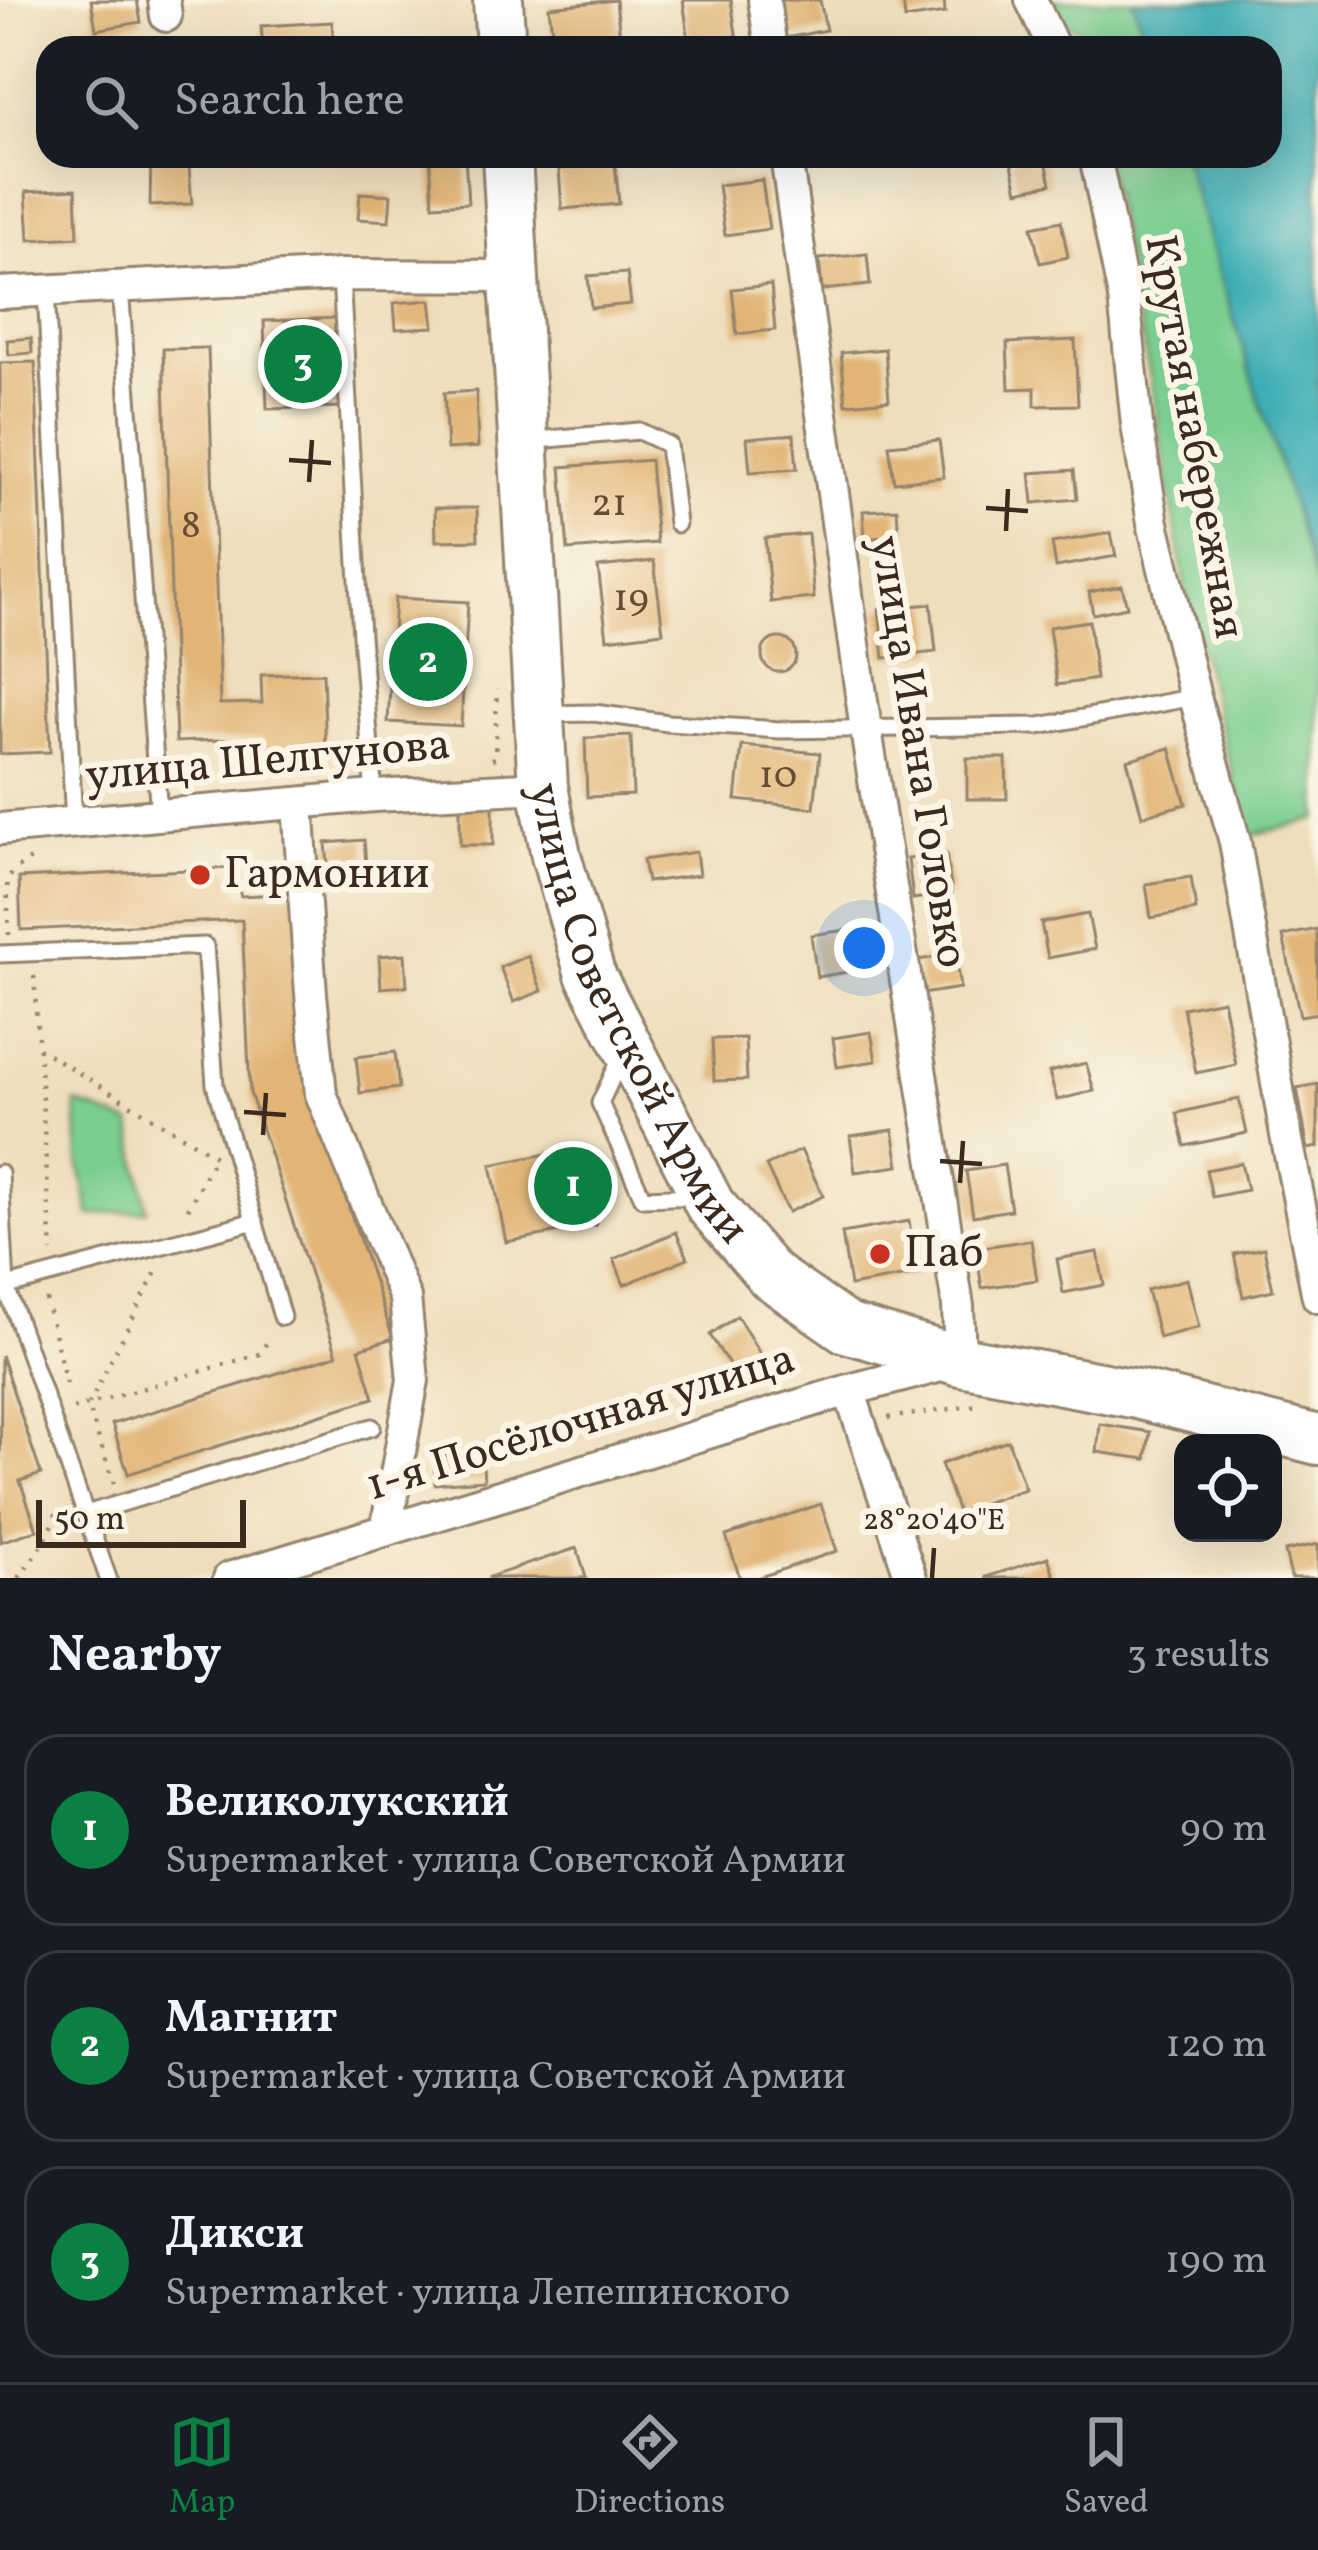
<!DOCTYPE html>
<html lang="en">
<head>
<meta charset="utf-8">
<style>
	body { margin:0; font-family:Vollkorn,serif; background:#20242c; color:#f1f3f6 }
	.controls { position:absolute; right:36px; bottom:36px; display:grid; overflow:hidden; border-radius:24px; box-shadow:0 12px 48px #0002 }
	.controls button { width:108px; height:108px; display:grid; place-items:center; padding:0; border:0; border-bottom:3px solid #363941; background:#171b24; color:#f1f3f6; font:60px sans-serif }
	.scale { position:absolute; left:36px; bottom:30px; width:210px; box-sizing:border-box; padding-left:12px; border:6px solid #3b2a1e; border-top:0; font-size:33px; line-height:42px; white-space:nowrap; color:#3b2a1e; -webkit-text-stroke:9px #fcf5e5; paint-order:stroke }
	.you { position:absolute; left:864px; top:948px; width:42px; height:42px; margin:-30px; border:9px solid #fff; border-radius:50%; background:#1a73e8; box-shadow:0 0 0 18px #1a73e833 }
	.badge { display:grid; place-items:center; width:78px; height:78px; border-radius:50%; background:#0b8043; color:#fff; font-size:39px; font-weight:700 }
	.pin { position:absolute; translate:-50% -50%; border:6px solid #fff; box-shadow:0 3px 12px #0006 }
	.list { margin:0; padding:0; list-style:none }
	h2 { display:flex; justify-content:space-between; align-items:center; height:156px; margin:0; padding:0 48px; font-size:51px }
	h2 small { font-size:39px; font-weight:400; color:#9ea1a6 }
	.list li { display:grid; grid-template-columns:78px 1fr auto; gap:36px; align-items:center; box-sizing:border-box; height:192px; margin:0 24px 24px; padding:0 24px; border:3px solid #363941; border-radius:36px }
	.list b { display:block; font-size:45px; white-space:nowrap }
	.list p { margin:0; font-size:39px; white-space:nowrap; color:#9ea1a6 }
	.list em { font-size:39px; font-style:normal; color:#9ea1a6 }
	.icon { flex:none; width:66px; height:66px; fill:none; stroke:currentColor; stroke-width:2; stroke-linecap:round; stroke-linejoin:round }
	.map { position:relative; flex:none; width:1318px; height:1578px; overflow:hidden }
	.search { position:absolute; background:#171b24; box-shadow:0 12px 48px #0002; left:36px; right:36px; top:36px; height:132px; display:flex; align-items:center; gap:30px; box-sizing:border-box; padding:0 42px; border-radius:36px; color:#9ea1a6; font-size:45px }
	.sheet { height:804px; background:#171b24 }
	nav { display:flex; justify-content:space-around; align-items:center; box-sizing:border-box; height:168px; border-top:3px solid #363941; background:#171b24; font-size:33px; color:#9ea1a6 }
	nav a { display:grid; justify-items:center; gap:6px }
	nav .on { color:#0b8043 }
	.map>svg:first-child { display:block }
	.green { fill:#7ace91; stroke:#5a7c58; stroke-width:3 }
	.water { fill:#3caeb5; stroke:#3c6c6a; stroke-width:3 }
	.building { fill:#e2b577 }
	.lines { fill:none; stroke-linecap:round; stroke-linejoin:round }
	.lane-casing { stroke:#94846d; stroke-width:21 }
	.street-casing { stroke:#94846d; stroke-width:36 }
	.primary-casing { stroke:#94846d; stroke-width:54 }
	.path { stroke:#94846d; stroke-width:4.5; stroke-dasharray:3 9; stroke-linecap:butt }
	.lane { stroke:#fff; stroke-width:15 }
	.street { stroke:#fff; stroke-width:30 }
	.primary { stroke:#fff; stroke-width:48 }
	.ticks { fill:none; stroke:#3b2a1e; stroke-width:4.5 }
	.poi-dot { fill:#c8321e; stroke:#fcf5e5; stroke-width:4.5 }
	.labels { text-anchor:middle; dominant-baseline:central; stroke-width:12; stroke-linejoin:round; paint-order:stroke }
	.number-label { font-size:39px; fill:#654d34 }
	.street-label { font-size:45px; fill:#3b2a1e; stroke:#fcf5e5 }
	.poi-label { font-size:45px; fill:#3b2a1e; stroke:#fcf5e5; text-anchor:start }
	.ticks-label { font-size:30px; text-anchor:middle; fill:#3b2a1e; stroke:#fcf5e5; stroke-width:12; stroke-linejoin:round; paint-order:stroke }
</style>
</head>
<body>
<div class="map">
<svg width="1318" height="1578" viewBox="0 0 1318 1578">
	<rect width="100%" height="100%" fill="#fcf5e5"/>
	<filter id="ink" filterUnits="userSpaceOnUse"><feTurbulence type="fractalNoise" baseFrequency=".00833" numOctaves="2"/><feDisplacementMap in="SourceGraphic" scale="24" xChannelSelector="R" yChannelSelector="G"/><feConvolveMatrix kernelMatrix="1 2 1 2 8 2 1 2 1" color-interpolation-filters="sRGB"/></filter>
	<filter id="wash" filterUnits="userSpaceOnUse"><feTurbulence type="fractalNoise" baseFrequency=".004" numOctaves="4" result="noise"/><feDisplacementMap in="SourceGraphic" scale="48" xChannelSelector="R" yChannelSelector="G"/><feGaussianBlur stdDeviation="2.7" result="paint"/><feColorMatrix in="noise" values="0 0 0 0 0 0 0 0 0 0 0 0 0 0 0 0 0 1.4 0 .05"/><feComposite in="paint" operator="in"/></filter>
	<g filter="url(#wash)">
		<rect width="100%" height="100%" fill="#eedebc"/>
		<!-- green -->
		<g class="green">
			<path d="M1040 0H1133L1148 48H1085L1077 28 1047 18Z"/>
			<path d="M1109 156H1183L1318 589V819L1248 836 1187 597 1153 391 1106 165Z"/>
			<path d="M76 1103 131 1124 147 1210 90 1215 79 1161Z"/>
		</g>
		<!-- water -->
		<path class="water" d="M1133 0H1318V589L1183 156H1270V48H1148Z"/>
		<g id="blocks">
			<!-- building -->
			<g class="building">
				<path d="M91 0H137L141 22 96 30Z"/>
				<path d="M616 0 621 48H554L549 7Z"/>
				<path d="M683 0H731L738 48H690Z"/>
				<path d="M778 0H820L826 30 786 38Z"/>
				<path d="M903 0H944L945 13 905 19Z"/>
				<path d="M332 22 334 48H263L261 26Z"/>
				<path d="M151 156H188L192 204 150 206Z"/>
				<path d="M430 156H465L468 203 433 205Z"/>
				<path d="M1030 156H1045L1051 184 1018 191 1011 160Z"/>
				<path d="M615 163 619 204 562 209 559 169Z"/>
				<path d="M762 180 769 229 725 235 718 185Z"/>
				<path d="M76 189 78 237 29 240 26 192Z"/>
				<path d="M360 193 391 195 389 221 358 219Z"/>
				<path d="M1061 221 1068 257 1040 263 1032 227Z"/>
				<path d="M867 254 870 285 822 290 819 259Z"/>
				<path d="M627 273 631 304 591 308 588 276Z"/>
				<path d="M771 285 775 330 737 334 732 289Z"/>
				<path d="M431 300 434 327 396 329 394 303Z"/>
				<path d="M338 318 341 407 267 409 264 321Z"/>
				<path d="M31 338 32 353 9 355 7 340Z"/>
				<path d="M1075 340 1078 405 1035 406V388L1009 389 1007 343Z"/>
				<path d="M208 348 220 704 262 703 261 675 323 673 326 755 264 757 263 738 176 742 163 349Z"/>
				<path d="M885 349 889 400 846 404 841 353Z"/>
				<path d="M35 362 50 752 0 754V363Z"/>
				<path d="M476 391 478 447 447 449 444 393Z"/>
				<path d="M794 434 797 469 750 472 747 438Z"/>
				<path d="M939 440 944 477 894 482 889 445Z"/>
				<path d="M650 460 657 543 568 550 561 467Z"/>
				<path d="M1074 470 1077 499 1033 503 1030 473Z"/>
				<path d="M435 508H477L478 540 436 541Z"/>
				<path d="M897 509 899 537 865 538 863 511Z"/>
				<path d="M1111 533 1116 556 1056 567 1052 543Z"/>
				<path d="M808 534 814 598 771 602 765 538Z"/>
				<path d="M654 561 663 632 607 639 598 567Z"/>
				<path d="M1122 586 1127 607 1093 614 1089 592Z"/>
				<path d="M395 598 468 602 461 726 388 722Z"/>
				<path d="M931 604 936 652 884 658 879 609Z"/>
				<path d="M1089 621 1096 679 1057 685 1049 627Z"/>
				<circle cx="779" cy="655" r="17"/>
				<path d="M631 736 633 795 587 797 585 738Z"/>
				<path d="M742 746 820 753 814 808 736 800Z"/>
				<path d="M1170 748 1186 804 1142 816 1127 760Z"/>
				<path d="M967 758H1006L1007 799H967Z"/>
				<path d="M493 804V845H460V805Z"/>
				<path d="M364 840 367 876 329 879 326 843Z"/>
				<path d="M696 852 699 875 647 882 643 860Z"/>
				<path d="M946 854 952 893 913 899 908 859Z"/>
				<path d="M230 868 241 896 300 893 309 1090 393 1338 359 1349 374 1398 128 1474 112 1424 337 1355 250 1093 242 920 21 930 19 878Z"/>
				<path d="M1191 877 1196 910 1151 918 1146 884Z"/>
				<path d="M1088 914 1095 949 1048 958 1041 923Z"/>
				<path d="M854 929 860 970 817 977 811 935Z"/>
				<path d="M1317 929 1318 1013 1300 1016 1283 936Z"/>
				<path d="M405 954 407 986 381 988 379 956Z"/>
				<path d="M955 955 960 988 922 994 917 960Z"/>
				<path d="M528 956 542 991 514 1002 500 967Z"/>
				<path d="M1223 1000 1236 1065 1196 1073 1183 1008Z"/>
				<path d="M871 1032 876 1061 837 1067 833 1038Z"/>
				<path d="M745 1038 747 1080 714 1081 712 1039Z"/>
				<path d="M395 1052 399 1088 360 1093 356 1057Z"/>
				<path d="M1086 1063 1094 1091 1057 1100 1049 1072Z"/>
				<path d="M1318 1084V1147L1308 1149 1297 1088Z"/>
				<path d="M1239 1099 1247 1133 1185 1146 1177 1113Z"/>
				<path d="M893 1130 899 1166 855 1172 850 1136Z"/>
				<path d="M581 1147 596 1225 506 1242 491 1165Z"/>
				<path d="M801 1150 823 1196 788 1212 766 1166Z"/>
				<path d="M1241 1163 1247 1190 1212 1197 1206 1170Z"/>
				<path d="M1004 1165 1011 1210 973 1216 966 1171Z"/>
				<path d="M909 1221 918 1274 850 1286 842 1233Z"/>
				<path d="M676 1232 688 1258 624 1285 614 1259Z"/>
				<path d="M1031 1240 1037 1280 982 1288 976 1248Z"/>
				<path d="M1264 1248 1273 1290 1243 1297 1234 1254Z"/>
				<path d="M1098 1252 1104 1285 1063 1293 1057 1259Z"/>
				<path d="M1187 1279 1199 1327 1159 1338 1147 1290Z"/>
				<path d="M737 1316 765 1362 738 1379 710 1335Z"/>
				<path d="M1 1355 41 1474 20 1481 37 1530 0 1542Z"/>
				<path d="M1100 1424 1150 1432 1146 1459 1097 1452Z"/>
				<path d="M1008 1440 1025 1489 958 1512 941 1464Z"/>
				<path d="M482 1453 484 1480 435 1484 434 1456Z"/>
				<path d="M821 1504 837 1551 757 1578H740L726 1536Z"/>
				<path d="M1318 1544V1578H1291L1285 1551Z"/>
				<path d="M577 1548 586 1578H489V1577Z"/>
				<path d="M1048 1557 1055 1578H986V1577Z"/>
			</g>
		</g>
	</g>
	<g filter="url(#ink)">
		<use href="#blocks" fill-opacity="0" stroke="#94846d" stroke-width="3"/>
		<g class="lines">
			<!-- lane casing -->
			<g class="lane-casing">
				<g id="lane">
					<path d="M341 275 361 636 374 796"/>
					<path d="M120 287 159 815"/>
					<path d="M46 291 74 823"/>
					<path d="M526 441 639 431 668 445 677 524"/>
					<path d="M542 714 594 713 668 723 780 730 1039 726 1195 697"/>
					<path d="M0 954 205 946 215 1085 282 1317"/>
					<path d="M621 1058 600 1103 643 1198 699 1196"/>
					<path d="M0 1173 6 1287 108 1578"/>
					<path d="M0 1288 255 1221"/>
					<path d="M86 1514 372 1427"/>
				</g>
			</g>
			<!-- street casing -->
			<g class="street-casing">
				<g id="street">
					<path d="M164 0 166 16"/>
					<path d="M764 0 771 48"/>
					<path d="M1031 0 1054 48"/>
					<path d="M1095 156 1124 297 1137 425 1153 523 1195 697 1235 842 1286 1135 1318 1297"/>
					<path d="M0 293 341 275 514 276"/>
					<path d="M298 803 311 994 321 1094 405 1298 413 1380 386 1530"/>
					<path d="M0 829 374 796 543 787"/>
					<path d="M849 1390 911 1578"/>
					<path d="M229 1578 849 1390 960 1361 958 1306 866 730 786 156"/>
				</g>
			</g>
			<!-- primary casing -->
			<g class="primary-casing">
				<g id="primary">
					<path d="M498 0 501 48"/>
					<path id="s1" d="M507 156 543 787 556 856 590 974 710 1205 770 1275 846 1328 960 1361 1137 1394 1318 1440"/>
				</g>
			</g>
			<!-- path -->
			<g class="path">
				<path d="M492 759 495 758 497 689"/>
				<path d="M9 935 7 879 20 866 34 857"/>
				<path d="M34 976 52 1252"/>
				<path d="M38 1048 215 1156 184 1217"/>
				<path d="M46 1299 68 1392"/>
				<path d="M73 1409 260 1354 270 1337"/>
				<path d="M888 1418 978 1405"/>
				<path d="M114 1484 88 1406 157 1270"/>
				<path d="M19 1578C34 1556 56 1531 57 1505"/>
			</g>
			<!-- lane -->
			<use href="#lane" class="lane"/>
			<!-- street -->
			<use href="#street" class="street"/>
			<!-- primary -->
			<use href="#primary" class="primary"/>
		</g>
	</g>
	<!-- ticks -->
	<path class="ticks" d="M289 460 331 463M309 482 312 440M986 508 1028 511M1006 531 1008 489M244 1112 286 1115M263 1135 266 1093M940 1161 982 1164M960 1183 963 1141M932 1578 934 1548"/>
	<!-- markers -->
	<g class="poi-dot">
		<circle cx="200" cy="875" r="12"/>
		<circle cx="880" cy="1254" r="12"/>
	</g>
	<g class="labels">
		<!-- number labels -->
		<g class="number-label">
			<text x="609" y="505">21</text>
			<text x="191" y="527">8</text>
			<text x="631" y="600">19</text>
			<text x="778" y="777">10</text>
		</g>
		<!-- street labels -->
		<g class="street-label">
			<text transform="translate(1193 437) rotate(80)">Крутая набережная</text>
			<text transform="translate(917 752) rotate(81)">улица Ивана Головко</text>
			<text transform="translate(268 762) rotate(-5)">улица Шелгунова</text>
			<text stroke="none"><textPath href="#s1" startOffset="879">улица Советской Армии</textPath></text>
			<text transform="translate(581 1424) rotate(-17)">1-я Посёлочная улица</text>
		</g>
		<!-- poi labels -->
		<g class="poi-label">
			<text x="224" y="875">Гармонии</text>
			<text x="904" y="1254">Паб</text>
		</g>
	</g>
	<g class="ticks-label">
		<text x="934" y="1529">28°20'40"E</text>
	</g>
</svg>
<div class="controls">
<button><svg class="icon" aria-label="locate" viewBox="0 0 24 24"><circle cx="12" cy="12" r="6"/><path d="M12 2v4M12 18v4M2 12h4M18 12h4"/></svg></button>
</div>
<div class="scale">50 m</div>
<div class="you"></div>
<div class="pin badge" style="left:573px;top:1186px">1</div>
<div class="pin badge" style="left:428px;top:662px">2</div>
<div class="pin badge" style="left:303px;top:364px">3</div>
<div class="search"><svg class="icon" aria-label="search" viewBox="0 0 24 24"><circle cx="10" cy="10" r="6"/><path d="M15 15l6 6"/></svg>Search here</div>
</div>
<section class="sheet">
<h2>Nearby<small>3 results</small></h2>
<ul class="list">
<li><span class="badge">1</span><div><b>Великолукский</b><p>Supermarket · улица Советской Армии</p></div><em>90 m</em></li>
<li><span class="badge">2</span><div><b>Магнит</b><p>Supermarket · улица Советской Армии</p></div><em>120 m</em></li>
<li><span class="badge">3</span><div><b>Дикси</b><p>Supermarket · улица Лепешинского</p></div><em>190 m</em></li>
</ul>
</section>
<nav>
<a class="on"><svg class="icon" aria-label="map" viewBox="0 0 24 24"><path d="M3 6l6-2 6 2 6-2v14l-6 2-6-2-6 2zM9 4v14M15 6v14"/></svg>Map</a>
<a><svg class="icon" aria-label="directions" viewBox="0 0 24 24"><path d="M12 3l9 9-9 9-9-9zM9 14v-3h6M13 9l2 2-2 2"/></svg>Directions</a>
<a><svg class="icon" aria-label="saved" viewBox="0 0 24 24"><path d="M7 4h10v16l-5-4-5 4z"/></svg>Saved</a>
</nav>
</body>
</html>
